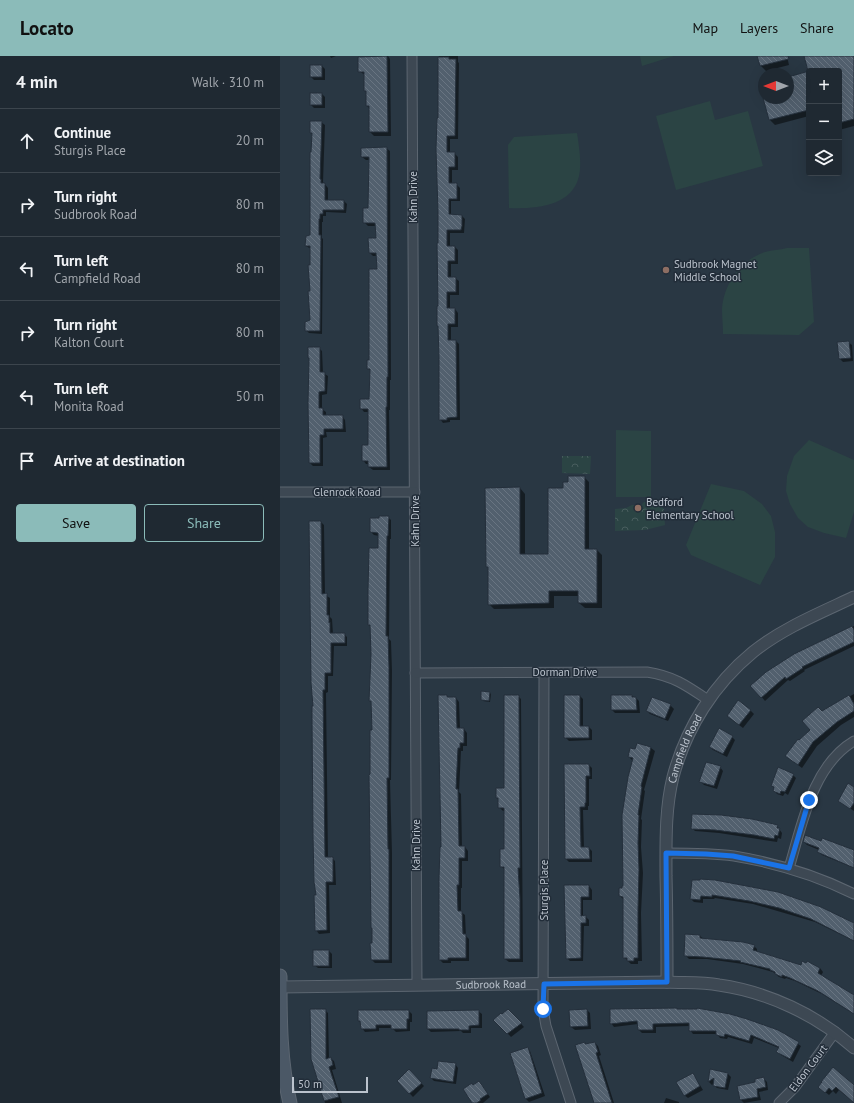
<!DOCTYPE html>
<html lang="en">
<head>
<meta charset="utf-8">
<style>
	body { margin:0; font-family:"PT Sans",sans-serif; background:#27313a; color:#f1f3f6 }
	.controls { position:absolute; right:12px; top:12px; display:grid; overflow:hidden; border-radius:4px; box-shadow:0 4px 16px #0002 }
	.controls button { width:36px; height:36px; display:grid; place-items:center; padding:0; border:0; border-bottom:1px solid #3c454d; background:#1f2932; color:#f1f3f6; font:20px sans-serif }
	.compass { position:absolute; left:478px; top:12px; width:36px; height:36px; border-radius:50%; background:#1f2932; box-shadow:0 4px 16px #0002; rotate:270deg }
	.scale { position:absolute; left:12px; bottom:10px; width:76px; box-sizing:border-box; padding-left:4px; border:2px solid #bbc3cd; border-top:0; font-size:11px; line-height:14px; white-space:nowrap; color:#bbc3cd; -webkit-text-stroke:3px #222d39; paint-order:stroke }
	.stop { position:absolute; width:12px; height:12px; margin:-9px; border:3px solid #1a73e8; border-radius:50%; background:#fff }
	.stop.end { background:#1a73e8; border-color:#fff; box-shadow:0 1px 4px #0008 }
	.list { margin:0; padding:0; list-style:none }
	h2 { display:flex; justify-content:space-between; align-items:center; height:52px; margin:0; padding:0 16px; font-size:17px }
	h2 small { font-size:13px; font-weight:400; color:#a1a6ac }
	.list li { display:grid; grid-template-columns:26px 1fr auto; gap:12px; align-items:center; box-sizing:border-box; height:64px; padding:0 16px; border-top:1px solid #3c454d }
	.list b { display:block; font-size:15px; white-space:nowrap }
	.list p { margin:0; font-size:13px; white-space:nowrap; color:#a1a6ac }
	.list em { font-size:13px; font-style:normal; color:#a1a6ac }
	.actions { display:flex; gap:8px; padding:12px 16px }
	.actions a { flex:1; padding:9px 0; border:1px solid #8bbbb9; border-radius:4px; text-align:center; font-size:14px; color:#8bbbb9 }
	.actions .main { background:#8bbbb9; color:#111 }
	.icon { flex:none; width:22px; height:22px; fill:none; stroke:currentColor; stroke-width:2; stroke-linecap:round; stroke-linejoin:round }
	.map { position:relative; flex:none; width:574px; height:1047px; overflow:hidden }
	header { display:flex; align-items:center; gap:24px; box-sizing:border-box; height:56px; padding:0 20px; background:#8bbbb9; color:#111 }
	header strong { font-size:19px }
	nav { display:flex; gap:22px; margin-inline-start:auto; font-size:14px }
	main { display:flex }
	aside { flex:1; background:#1f2932 }
	.map>svg:first-child { display:block }
	.park { fill:url(#park-crowns) }
	.pitch { fill:#2b4444 }
	.shadow { fill:#0007 }
	.building { fill:url(#building-back-hatch); stroke:#242f3b }
	.lines { fill:none; stroke-linecap:round; stroke-linejoin:round }
	.minor-casing { stroke:#5c6671; stroke-width:11 }
	.tertiary-casing { stroke:#5c6671; stroke-width:13 }
	.secondary-casing { stroke:#5c6671; stroke-width:15 }
	.minor { stroke:#3d4853; stroke-width:9 }
	.tertiary { stroke:#3d4853; stroke-width:11 }
	.secondary { stroke:#4b5866; stroke-width:13 }
	.route { stroke:#1a73e8; stroke-width:5 }
	.education-dot { fill:#8d6e63; stroke:#222d39; stroke-width:1.5 }
	.labels { text-anchor:middle; dominant-baseline:central; stroke-width:3; stroke-linejoin:round; paint-order:stroke }
	.street-label { font-size:11px; fill:#bbc3cd; stroke:#222d39 }
	.poi-label { font-size:11px; fill:#bbc3cd; stroke:#222d39; text-anchor:start }
</style>
</head>
<body>
<header>
<strong>Locato</strong>
<nav><a>Map</a><a>Layers</a><a>Share</a></nav>
</header>
<main>
<aside>
<h2>4 min<small>Walk · 310 m</small></h2>
<ul class="list">
<li><svg class="icon" aria-label="ahead" viewBox="0 0 24 24"><path d="M12 20V5M6 11l6-6 6 6"/></svg><div><b>Continue</b><p>Sturgis Place</p></div><em>20 m</em></li>
<li><svg class="icon" aria-label="right" viewBox="0 0 24 24"><path d="M7 20v-9h11M14 6l5 5-5 5"/></svg><div><b>Turn right</b><p>Sudbrook Road</p></div><em>80 m</em></li>
<li><svg class="icon" aria-label="left" viewBox="0 0 24 24"><path d="M17 20v-9H6M10 6l-5 5 5 5"/></svg><div><b>Turn left</b><p>Campfield Road</p></div><em>80 m</em></li>
<li><svg class="icon" aria-label="right" viewBox="0 0 24 24"><path d="M7 20v-9h11M14 6l5 5-5 5"/></svg><div><b>Turn right</b><p>Kalton Court</p></div><em>80 m</em></li>
<li><svg class="icon" aria-label="left" viewBox="0 0 24 24"><path d="M17 20v-9H6M10 6l-5 5 5 5"/></svg><div><b>Turn left</b><p>Monita Road</p></div><em>50 m</em></li>
<li><svg class="icon" aria-label="arrive" viewBox="0 0 24 24"><path d="M6 21V4h12l-3 4 3 4H6"/></svg><div><b>Arrive at destination</b></div></li>
</ul>
<div class="actions"><a class="main">Save</a><a>Share</a></div>
</aside>
<div class="map">
<svg width="574" height="1047" viewBox="0 0 574 1047">
	<defs>
		<pattern id="park-crowns" width="20" height="18" patternUnits="userSpaceOnUse"><rect width="20" height="18" fill="#2b4444"/><path d="M2 6a3 3 0 1 1 6 0M12 15a3 3 0 1 1 6 0" fill="none" stroke="#485d5e"/></pattern>
		<pattern id="building-back-hatch" width="6" height="6" patternUnits="userSpaceOnUse"><rect width="6" height="6" fill="#52606e"/><path d="M-1 5l2 2M0 0l6 6M5-1l2 2" fill="none" stroke="#697582"/></pattern>
	</defs>
	<rect width="100%" height="100%" fill="#293743"/>
	<!-- park -->
	<g class="park">
		<path d="M282 400H311L310 418 282 417Z"/>
		<path d="M383 445 385 469 365 474 335 475V453L346 452 352 449H361L364 446Z"/>
	</g>
	<!-- pitch -->
	<g class="pitch">
		<path d="M360 0H394L362 10Z"/>
		<path d="M430 45 435 64 468 55 483 110 396 134 376 60Z"/>
		<path d="M297 77C299 90 302 108 299 120 292 151 254 153 229 152L228 89 234 81Z"/>
		<path d="M507 192H529L534 266 519 279 443 278C443 270 442 261 442 253 444 227 461 204 485 196 492 194 500 194 507 192Z"/>
		<path d="M336 374 371 375V441H336Z"/>
		<path d="M529 384 574 404V456L566 482 544 477 528 471 518 462 510 448 506 435 507 420 514 400Z"/>
		<path d="M431 428 464 435 482 448 491 460 495 476V501L480 529 411 499 406 489Z"/>
	</g>
	<!-- shadow -->
	<g class="shadow">
		<path d="M50 0H56L51 2Z"/>
		<path d="M97 0H108L110 3 111 80H94L90 76V53L87 50V36L85 35V19L79 15Z"/>
		<path d="M159 0H178V6L179 7 178 83H170V97H174L178 101V114H172V128H176L180 132V145H171V159L182 160 185 163 184 177H170V191H175L178 194V208H171V222H175L179 225V239H170V253H175L178 257V271H171V285H176L179 288 180 364H170V366L163 367 160 363 159 271 158 270 159 188Z"/>
		<path d="M478 0H507L509 9 486 15 481 10Z"/>
		<path d="M525 0H574V70L559 74V15H529Z"/>
		<path d="M42 10 45 13V24H34L31 21Z"/>
		<path d="M529 17V60L495 69 490 64 484 42H508V22Z"/>
		<path d="M481 29H484V42Z"/>
		<path d="M42 38 45 41V52H34L31 49Z"/>
		<path d="M41 66 45 69 43 126 48 132V145H64L67 148 66 157 46 156V160H43V166H42V182L43 183 42 278 29 277 26 274 31 265V193L26 190 31 180 33 79 31 77Z"/>
		<path d="M106 92 110 95 111 324H110V354H109L110 414H93L89 411V408H86L83 404 89 390V356H84L81 352 90 344 91 315 88 312 90 305 98 214 97 200H93L90 197 97 183V170H88L84 166 89 153 90 104H86L82 101Z"/>
		<path d="M568 286 572 289 573 305 563 306 560 303Z"/>
		<path d="M39 292 42 295 43 317 48 320 47 338 42 339V353L46 356V360H62L65 364 66 376H46L47 381 43 382V410H33L30 407Z"/>
		<path d="M304 421 309 426V494H317L322 499V552H305L299 547V540H274V552L214 553 209 548V512L207 510 240 432 245 438V499H269L284 433Z"/>
		<path d="M108 461 111 464V483H110L109 583 111 585 112 615 111 724H110L112 797V907H95L92 904 93 888V675L92 646 90 644 92 598 91 571 89 569 99 493V480L94 479 91 476 100 463Z"/>
		<path d="M41 466 44 469 45 539 50 542V561L52 563 53 578H64L67 581V590H54L53 620H48V636L46 637 48 802H52L55 805 56 829H49L50 877 39 878 36 874 37 840 34 651Z"/>
		<path d="M574 570V590L524 614 525 615 510 625 508 624 485 645 472 630 514 598Z"/>
		<path d="M210 637 211 638 210 646 203 645 202 643Z"/>
		<path d="M574 638V661L561 669 537 690 522 712 510 703 519 685 532 674 542 656Z"/>
		<path d="M166 640 169 642H176L179 646 180 673H184L187 677V690H183V695H181L179 736 181 738 182 791H185L188 795V805H182V832H181V856L185 859 186 880 189 883V905H171V907H163L160 904Z"/>
		<path d="M238 640 241 643 243 906H229L225 903V814L221 810 225 794V755H223L219 751V744L217 742 225 733Z"/>
		<path d="M300 640 303 643V671H309L312 674V684L289 685 285 681Z"/>
		<path d="M332 640H352L356 642 359 645 360 657H335L332 654Z"/>
		<path d="M390 649 394 653 388 665 370 658 367 655Z"/>
		<path d="M470 654 474 658 463 672 451 663Z"/>
		<path d="M452 681 455 684 447 701 433 694 430 691Z"/>
		<path d="M358 688 371 692 375 695 364 734 365 735 361 763 362 764 361 791 363 817 361 857 362 905H358V908H351L344 901V844L340 840 343 833 353 705 349 701 356 694Z"/>
		<path d="M285 709H309L312 712V723H309V750H308V754H303L304 792H309L312 795V806H289L286 803Z"/>
		<path d="M440 711 443 715 437 733 424 729 420 725Z"/>
		<path d="M513 719 516 722 508 739 505 737 503 740 497 738 494 734 495 733 492 730Z"/>
		<path d="M574 732V755L559 745Z"/>
		<path d="M497 770 502 777 501 783 498 782 497 786 439 777 415 775 412 772Z"/>
		<path d="M524 786 574 796V812L542 799 539 796V794L527 789Z"/>
		<path d="M413 825 574 868V885L535 866 473 848 435 842 434 843H423V847L414 846 411 843Z"/>
		<path d="M285 830H309L312 834V844H303V860H305L309 864V870H304L303 905H290L287 902Z"/>
		<path d="M420 880 424 883 474 890 477 893V896L521 910 527 906 540 912 543 916 541 920 574 941V958L542 938 515 925 506 922 505 923 499 921 493 916 463 908 427 903H409L405 899Z"/>
		<path d="M49 895 52 898V912H38L34 909Z"/>
		<path d="M45 954 48 957 49 1003 50 1002 54 1005 56 1013 52 1014 62 1047H45L32 1003Z"/>
		<path d="M228 954 244 971 231 981 215 964Z"/>
		<path d="M307 954 310 957 311 973 295 974 291 971Z"/>
		<path d="M331 954 450 959 476 966 498 975 521 990 513 1006 501 999 498 996 499 992 474 982 472 988 448 981 447 983 440 982 437 978H413L410 974V970L376 971V977H362L359 974 358 968 334 971 331 967Z"/>
		<path d="M129 955 132 958V966H130V975L116 976 112 972H99V975L85 976 82 972 81 967 79 965Z"/>
		<path d="M198 955 202 958V972H191V977H183L181 975 151 976 148 973Z"/>
		<path d="M304 987 306 989 315 987 318 990 321 999 319 1000 334 1047H314L296 990Z"/>
		<path d="M247 992 250 995 265 1040 249 1046 246 1043Z"/>
		<path d="M175 1008 178 1012 176 1028 154 1025 151 1022Z"/>
		<path d="M129 1015 144 1030 133 1041 118 1025Z"/>
		<path d="M431 1015 448 1018 451 1021 448 1034 437 1032 434 1029 435 1027 432 1029 429 1026Z"/>
		<path d="M413 1018 423 1034 408 1042 404 1039Z"/>
		<path d="M483 1022 487 1026 488 1034 479 1036 481 1044 464 1047 461 1044 476 1027Z"/>
		<path d="M199 1026 210 1041 203 1047H193V1030Z"/>
		<path d="M574 1030V1047L559 1034 556 1038 553 1035 549 1039 539 1031Z"/>
		<path d="M386 1042 399 1046V1047H384Z"/>
	</g>
	<!-- building -->
	<g class="building">
		<path d="M107 0 108 76H89V50H86V35H84V16H78V1Z"/>
		<path d="M477 0H508L509 3 480 10Z"/>
		<path d="M524 0H574V63L559 67V15H528Z"/>
		<path d="M158 1H169V3H176L175 80H167V96H175V111H169V127H177V143H169V158L182 159V170L181 174H167V190H175V205H168V221H176V236H167V252H175V268H168V284H176L177 360V361L167 362V364H159V302L158 270H157V250H158L157 187H158V156L156 93 157 62H158Z"/>
		<rect x="30" y="9" width="12" height="12"/>
		<path d="M529 15V54L489 64 483 42H508V21Z"/>
		<rect x="30" y="37" width="12" height="12"/>
		<path d="M30 65H42L40 123H41V127H45V144H64V154H43V158H40V163H39V179H41L40 275H25V266L30 264 28 235H30L28 209H30V190H25L26 180 30 179V96H31L32 77H30Z"/>
		<path d="M107 91 108 321H107V351H106L107 411H88V405H82V389H88V353H80V343H89L90 313H87V304H89V213H97L96 197H89L88 182H96L95 167H83V152H88L89 101H81V92Z"/>
		<path d="M569 285 571 302 559 303 557 286Z"/>
		<path d="M28 291H40V316H45V335L39 336V352H43V359H63V373H44V379H40V407H29L28 347 29 302H28Z"/>
		<path d="M288 420H305V493H317V547H298V535H269V547L208 549V511H206L205 432 240 431V498H268V432H283V426H288Z"/>
		<path d="M99 460H109L108 480H107L106 580H108L109 611V722H107L108 793H109V904H91L90 887H92V872H91L89 719 90 718V674H92L91 645H89L91 598 90 569H88V534L89 492H98V477L90 476V462H99Z"/>
		<path d="M29 465H41L42 538 47 537V559H49V567L50 566V577H65V587H51V617H45V634H43L45 801H53V826H46L47 874 35 875 34 839H36L34 826 33 780 32 662V650H33L31 627Z"/>
		<path d="M572 570 574 574V586L522 611 523 612 506 623 505 621 481 642 470 630 486 616 514 598Z"/>
		<path d="M201 635 210 636 209 645 201 644Z"/>
		<path d="M158 639H167V641H176L177 672H184V687H180V692H178L176 733H178L179 790H185V802H179V829H177L178 855H182L183 878H186V902H168V904H159V822L160 791H161Z"/>
		<path d="M224 639H239V645L240 812H238L240 843V903H224V811H220V793H224V752H218V742H216V732H224Z"/>
		<path d="M284 639H300V670H309V682H284Z"/>
		<path d="M331 639H352V641H356L357 654H331Z"/>
		<path d="M569 639 574 648V655L557 666 533 686 518 709 505 700 518 683 519 684 530 674 522 665 538 651 542 655Z"/>
		<path d="M372 641 391 648 385 663 366 655Z"/>
		<path d="M458 644 471 654 459 669 447 660Z"/>
		<path d="M439 672 453 680 443 698 429 691Z"/>
		<path d="M357 687 371 691 361 730 362 731 358 759H359L358 787 359 813 358 853V902H354V905H347V902H343V841L339 840V832H342V830H343L342 759 348 721 353 702 348 701 350 692 355 693Z"/>
		<path d="M426 706 441 710 434 730 419 726Z"/>
		<path d="M284 708H309L310 720H306V747H305V751H300L301 791H309L310 803H285Z"/>
		<path d="M498 711 514 718 505 736 501 735 500 738 493 735 494 731 491 730Z"/>
		<path d="M568 727 574 731V747L570 753 558 745Z"/>
		<path d="M412 758 441 759 472 763 498 769 497 772H500L498 780 495 779 494 783 474 779 435 774 411 773Z"/>
		<path d="M525 779 541 785 542 782 574 794V812L537 796 539 792 523 786Z"/>
		<path d="M420 823 435 824 498 836 541 851 574 867V885L531 863 499 852 469 845 432 839V841L421 840 420 844 410 843 412 824H420Z"/>
		<path d="M284 829H309V841H301V860L306 859V867H301V902L286 903Z"/>
		<path d="M405 878 420 879V882L463 886 475 889 473 894 521 909 522 905 526 907 527 905 540 912 538 917 574 939V958L538 935 510 922 502 919V921L495 918V916L490 914V913L460 906 461 905 423 901 404 900Z"/>
		<rect x="33" y="894" width="16" height="16"/>
		<path d="M397 952V953H417V952L450 958 467 963 498 974 519 986 510 1003 496 996 499 991 471 979 469 985 445 978 444 981 436 979V975H409V967L373 968V974H358L357 965 330 968V953Z"/>
		<path d="M30 953H46V1003L51 1001 53 1009 49 1011 59 1041 44 1045 31 1003Z"/>
		<path d="M228 953 242 967 227 978 213 964 221 957 222 958Z"/>
		<path d="M307 953 308 970 290 971 289 954Z"/>
		<path d="M78 954H129V963H127V973H111V969H96V973H81L80 965H78Z"/>
		<path d="M199 954V969L189 970V974H179V973H147V955Z"/>
		<path d="M305 986V988L315 986 318 996 316 997 332 1047H314L295 989Z"/>
		<path d="M248 991 262 1037 245 1043 230 997Z"/>
		<path d="M158 1005 176 1007 173 1026 150 1022 152 1012 157 1013Z"/>
		<path d="M553 1011 574 1029V1047L556 1031 552 1035 549 1032 545 1037 538 1031 542 1026H541Z"/>
		<path d="M129 1013 142 1027 129 1038 117 1025Z"/>
		<path d="M430 1013 448 1017 445 1032 433 1030 434 1022 428 1026Z"/>
		<path d="M413 1017 420 1030 404 1040 396 1026Z"/>
		<path d="M484 1021 486 1031 477 1033 478 1041 460 1044 457 1030 475 1026V1023Z"/>
		<path d="M199 1025 208 1038 200 1043 201 1044 197 1047H192L183 1033 192 1027 193 1029Z"/>
	</g>
	<g class="lines">
		<!-- minor casing -->
		<g class="minor-casing">
			<g id="minor">
				<path d="M132 0 137 929"/>
				<path d="M0 436H135"/>
				<path d="M135 617 367 616C393 620 406 629 428 644"/>
				<path d="M264 617 263 953 266 970 291 1047"/>
				<path d="M386 797C409 797 432 797 454 800 496 807 536 819 574 838"/>
				<path d="M509 812C522 769 532 710 574 685"/>
				<path d="M499 1047 515 1031 555 976"/>
			</g>
		</g>
		<!-- tertiary casing -->
		<g class="tertiary-casing">
			<g id="tertiary">
				<path id="s1" d="M387 926C387 891 387 856 386 820 386 787 385 753 393 721 406 672 434 628 473 596 503 572 540 557 574 541"/>
				<path id="s2" d="M0 931 387 926C404 927 422 926 439 929 488 936 537 959 574 992"/>
			</g>
		</g>
		<!-- secondary casing -->
		<g class="secondary-casing">
			<path id="secondary" d="M0 920C0 962 0 1006 10 1047"/>
		</g>
		<!-- minor -->
		<use href="#minor" class="minor"/>
		<!-- tertiary -->
		<use href="#tertiary" class="tertiary"/>
		<!-- secondary -->
		<use href="#secondary" class="secondary"/>
	</g>
	<g class="lines">
		<!-- route -->
		<path class="route" d="M263 953 264 928 387 926 386 797 426 798 453 800 509 812 529 744"/>
	</g>
	<!-- markers -->
	<g class="education-dot">
		<circle cx="386" cy="214" r="4"/>
		<circle cx="358" cy="452" r="4"/>
	</g>
	<g class="labels">
		<!-- street labels -->
		<g class="street-label">
			<text transform="translate(133 141) rotate(-90)">Kahn Drive</text>
			<text x="67" y="436">Glenrock Road</text>
			<text transform="translate(135 465) rotate(-90)">Kahn Drive</text>
			<text x="285" y="616">Dorman Drive</text>
			<text stroke="none"><textPath href="#s1" startOffset="236">Campfield Road</textPath></text>
			<text transform="translate(136 789) rotate(-90)">Kahn Drive</text>
			<text transform="translate(264 834) rotate(-90)">Sturgis Place</text>
			<text stroke="none"><textPath href="#s2" startOffset="211">Sudbrook Road</textPath></text>
			<text transform="translate(528 1012) rotate(-53)">Eldon Court</text>
		</g>
		<!-- poi labels -->
		<g class="poi-label">
			<text x="394" y="208">Sudbrook Magnet<tspan x="394" dy="13">Middle School</tspan></text>
			<text x="366" y="446">Bedford<tspan x="366" dy="13">Elementary School</tspan></text>
		</g>
	</g>
</svg>
<div class="controls">
<button>+</button>
<button>−</button>
<button><svg class="icon" aria-label="layers" viewBox="0 0 24 24"><path d="M12 4l9 5-9 5-9-5zM3 14l9 5 9-5"/></svg></button>
</div>
<svg class="compass" viewBox="-18 -18 36 36"><path d="M0-13l5 13h-10z" fill="#e53935"/><path d="M0 13l5-13h-10z" fill="#a1a6ac"/></svg>
<div class="scale">50 m</div>
<div class="stop" style="left:263px;top:953px"></div>
<div class="stop end" style="left:529px;top:744px"></div>
</div>
</main>
</body>
</html>
